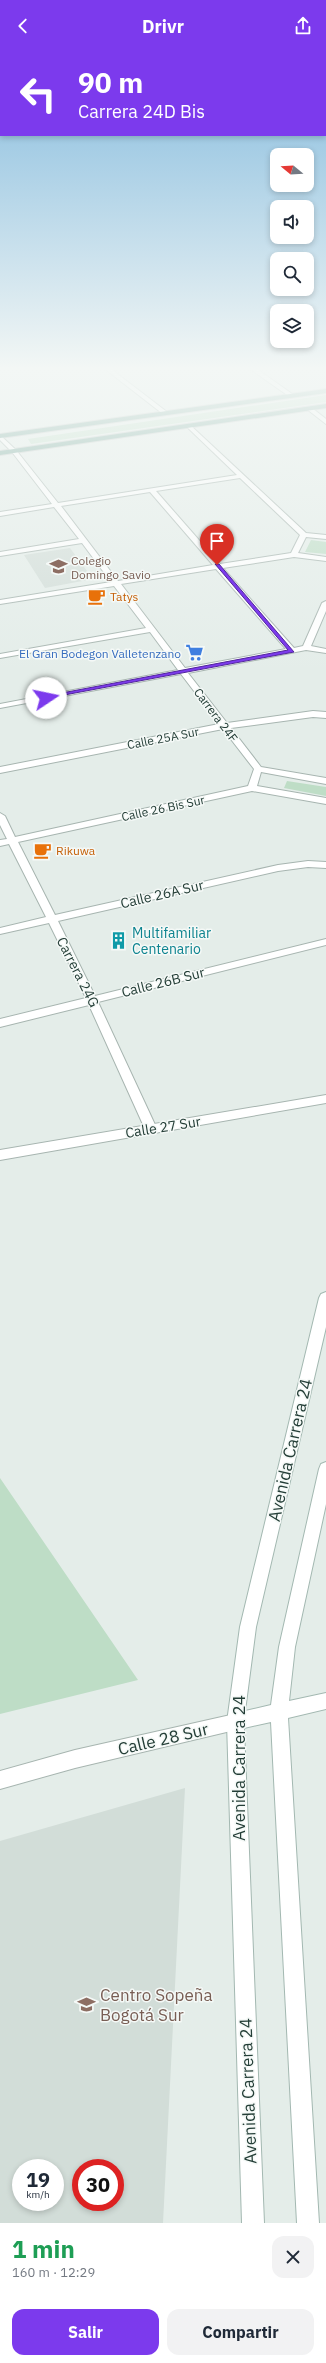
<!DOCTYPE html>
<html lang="es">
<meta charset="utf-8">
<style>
:root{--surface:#fff;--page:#f2f2f3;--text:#1f2937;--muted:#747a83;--accent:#7c3aed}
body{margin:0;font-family:"IBM Plex Sans",sans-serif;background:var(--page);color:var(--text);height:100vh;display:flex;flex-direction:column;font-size:15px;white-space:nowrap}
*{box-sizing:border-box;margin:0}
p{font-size:13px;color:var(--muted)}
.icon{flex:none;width:22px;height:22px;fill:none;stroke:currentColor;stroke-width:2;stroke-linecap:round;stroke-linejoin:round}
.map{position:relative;height:2171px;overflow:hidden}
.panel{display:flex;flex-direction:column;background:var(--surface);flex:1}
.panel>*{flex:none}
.top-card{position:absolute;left:0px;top:0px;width:326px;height:84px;box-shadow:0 2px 6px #0003;background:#7c3aed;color:#fff;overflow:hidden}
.needle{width:26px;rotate:288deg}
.tools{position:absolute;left:270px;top:96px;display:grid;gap:8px}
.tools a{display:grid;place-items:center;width:44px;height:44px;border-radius:8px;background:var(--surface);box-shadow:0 2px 6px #0003;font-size:20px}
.speed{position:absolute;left:12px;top:2107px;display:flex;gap:8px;font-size:20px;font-weight:700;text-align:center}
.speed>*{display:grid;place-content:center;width:52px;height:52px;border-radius:50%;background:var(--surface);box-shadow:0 2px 6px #0003;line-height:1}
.speed small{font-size:10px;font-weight:400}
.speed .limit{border:6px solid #d22;background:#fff;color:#111}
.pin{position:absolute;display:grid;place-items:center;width:34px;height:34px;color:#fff;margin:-41px -17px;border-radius:50% 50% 50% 0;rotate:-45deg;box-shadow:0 0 4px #0007}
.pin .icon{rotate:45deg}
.me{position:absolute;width:44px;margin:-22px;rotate:79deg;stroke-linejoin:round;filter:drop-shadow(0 0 3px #0008)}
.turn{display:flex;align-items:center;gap:14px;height:84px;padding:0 12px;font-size:18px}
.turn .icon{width:52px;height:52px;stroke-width:2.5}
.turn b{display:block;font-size:28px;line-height:34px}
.round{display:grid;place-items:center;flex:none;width:42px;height:42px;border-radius:12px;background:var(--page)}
.overview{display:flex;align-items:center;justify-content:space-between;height:68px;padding:0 12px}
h1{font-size:24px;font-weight:700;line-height:30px;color:#1e9e55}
.action{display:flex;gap:8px;margin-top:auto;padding:8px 12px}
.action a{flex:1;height:46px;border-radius:12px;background:var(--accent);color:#fff;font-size:16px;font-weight:700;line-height:46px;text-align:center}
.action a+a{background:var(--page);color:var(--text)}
header{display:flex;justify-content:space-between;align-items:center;height:52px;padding:0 12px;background:var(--accent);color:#fff;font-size:18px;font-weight:700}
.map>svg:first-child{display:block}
.built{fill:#d2ddd8;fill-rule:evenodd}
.green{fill:#beddc6}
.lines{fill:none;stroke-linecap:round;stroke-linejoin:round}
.minor-casing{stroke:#a7b5b0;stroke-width:2}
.tertiary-casing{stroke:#a7b5b0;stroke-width:2}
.secondary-casing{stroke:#a3b8b1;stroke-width:2}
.primary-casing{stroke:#c2c9c7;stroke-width:2}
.minor{fill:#fff;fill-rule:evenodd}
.tertiary{fill:#fff;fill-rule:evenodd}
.secondary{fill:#fff;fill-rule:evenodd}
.primary{fill:#6ba092;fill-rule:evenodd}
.route{fill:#7c3aed;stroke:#51269a}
.labels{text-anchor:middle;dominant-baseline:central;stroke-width:3;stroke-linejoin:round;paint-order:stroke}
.far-education-label{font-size:12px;fill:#785e54;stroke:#f5f9f7;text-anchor:start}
.far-food-label{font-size:12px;fill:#c56008;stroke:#f5f9f7;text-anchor:start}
.far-shop-label{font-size:12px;fill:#366cbe;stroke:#f5f9f7;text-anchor:end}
.far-street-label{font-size:12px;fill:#243e37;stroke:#f5f9f7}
.street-label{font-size:14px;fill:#243e37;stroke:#f5f9f7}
.culture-label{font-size:14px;fill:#0d838f;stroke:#f5f9f7;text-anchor:start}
.near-street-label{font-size:17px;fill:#243e37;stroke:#f5f9f7}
.near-education-label{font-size:17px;fill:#785e54;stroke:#f5f9f7;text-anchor:start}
</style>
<header><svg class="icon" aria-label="back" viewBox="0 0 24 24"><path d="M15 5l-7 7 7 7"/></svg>Drivr<svg class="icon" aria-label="share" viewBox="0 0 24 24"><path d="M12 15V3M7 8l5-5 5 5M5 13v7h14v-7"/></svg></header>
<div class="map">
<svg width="326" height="2171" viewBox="0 0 326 2171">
<rect width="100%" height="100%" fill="#e4ede9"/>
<path class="built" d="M 70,496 L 93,527 L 45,536 L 24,503 Z
M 185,1736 L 163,2171 L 0,2171 L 0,1789 ZM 21,2116 L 55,2116 L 55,2150 L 21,2150 ZM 81,2116 L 115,2116 L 115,2150 L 81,2150 Z"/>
<path class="green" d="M 326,343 L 326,350 L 31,392 L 28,387 Z
M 311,488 L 326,490 L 326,502 L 305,500 Z
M 287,729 L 326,735 L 326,744 L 284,736 Z
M 0,1426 L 138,1628 L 0,1662 Z"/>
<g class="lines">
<defs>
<path id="minor" d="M 105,317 L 111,317 L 167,360 L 167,362 L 163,362 Z
M 250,317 L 257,317 L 295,344 L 290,345 Z
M 308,356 L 312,356 L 326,367 L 326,372 L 308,358 Z
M 189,372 L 306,481 L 326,483 L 326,487 L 306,485 L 298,501 L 326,505 L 326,509 L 294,505 L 223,516 L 294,596 L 303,594 L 322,551 L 326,549 L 326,559 L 311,594 L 326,597 L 326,601 L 306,598 L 188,621 L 227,671 L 313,659 L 326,660 L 326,666 L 313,665 L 231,676 L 261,715 L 326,726 L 326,732 L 261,720 L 257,734 L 326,746 L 326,752 L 252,739 L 18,790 L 55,863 L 278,813 L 308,809 L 326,810 L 326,816 L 308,815 L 278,819 L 58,869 L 95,944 L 326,887 L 326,893 L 98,950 L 157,1077 L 151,1081 L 145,1077 L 89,953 L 0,975 L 0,967 L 86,946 L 49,871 L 0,882 L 0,876 L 46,865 L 9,792 L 0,794 L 0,788 L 7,787 L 0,773 L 0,761 L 5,764 L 15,785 L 248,734 L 254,717 L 223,677 L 0,721 L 0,715 L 219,672 L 181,622 L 0,656 L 0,652 L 178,618 L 150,580 L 0,606 L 0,602 L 146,576 L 114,534 L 0,552 L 0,548 L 111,530 L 82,491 L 0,504 L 0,500 L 79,487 L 54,455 L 0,464 L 0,460 L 52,452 L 12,400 L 0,388 L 0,383 L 16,398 L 58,451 L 237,423 L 187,375 ZM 240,426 L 300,483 L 291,501 L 220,512 L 156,439 ZM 150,440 L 213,513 L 118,529 L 61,454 ZM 216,517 L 286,597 L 185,616 L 121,532 Z"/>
<path id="tertiary" d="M 326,1043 L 326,1051 L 0,1108 L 0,1098 Z
M 235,1662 L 241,1664 L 243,1670 L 241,1676 L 235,1678 L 75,1716 L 0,1737 L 0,1719 L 75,1698 Z"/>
<path id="secondary" d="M 326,1240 L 326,1275 L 256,1575 L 245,1659 L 271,1653 L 279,1595 L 319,1417 L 321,1412 L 326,1410 L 326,1452 L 295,1595 L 289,1649 L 326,1641 L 326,1657 L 288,1666 L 319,2171 L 297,2171 L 271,1670 L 244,1676 L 264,2171 L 242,2171 L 227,1670 L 240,1575 L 319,1246 L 321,1242 Z"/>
<path id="primary" d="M 326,337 L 326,341 L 0,386 L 0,382 Z
M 326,352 L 326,356 L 0,403 L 0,399 Z"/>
</defs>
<use href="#minor" class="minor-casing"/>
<use href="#tertiary" class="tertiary-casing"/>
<use href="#secondary" class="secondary-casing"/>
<use href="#primary" class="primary-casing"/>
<use href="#minor" class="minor"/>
<use href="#tertiary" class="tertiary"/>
<use href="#secondary" class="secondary"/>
<use href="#primary" class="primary"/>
</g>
<linearGradient id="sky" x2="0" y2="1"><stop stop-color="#84bbde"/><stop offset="0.51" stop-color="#f3f7f5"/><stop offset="1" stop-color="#f3f7f5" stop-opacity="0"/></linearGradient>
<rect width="326" height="621" fill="url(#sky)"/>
<path class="route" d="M 215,512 L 219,512 L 294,600 L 43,647 L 46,644 L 288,598 Z"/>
<defs>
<symbol id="school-bare" viewBox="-9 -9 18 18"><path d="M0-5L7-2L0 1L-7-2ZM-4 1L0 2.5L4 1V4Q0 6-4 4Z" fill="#8d6e63" stroke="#f5f9f7" stroke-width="2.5" paint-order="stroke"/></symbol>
<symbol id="cafe-bare" viewBox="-9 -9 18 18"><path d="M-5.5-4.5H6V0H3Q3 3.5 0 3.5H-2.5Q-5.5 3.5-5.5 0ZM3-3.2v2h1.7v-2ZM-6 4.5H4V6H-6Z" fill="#e8710a" stroke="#f5f9f7" stroke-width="2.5" paint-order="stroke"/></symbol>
<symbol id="supermarket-bare" viewBox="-9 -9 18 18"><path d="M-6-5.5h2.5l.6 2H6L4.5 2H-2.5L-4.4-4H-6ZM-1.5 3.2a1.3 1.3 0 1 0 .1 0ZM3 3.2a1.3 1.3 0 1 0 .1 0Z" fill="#3f7fe0" stroke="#f5f9f7" stroke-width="2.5" paint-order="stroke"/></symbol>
<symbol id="building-bare" viewBox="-9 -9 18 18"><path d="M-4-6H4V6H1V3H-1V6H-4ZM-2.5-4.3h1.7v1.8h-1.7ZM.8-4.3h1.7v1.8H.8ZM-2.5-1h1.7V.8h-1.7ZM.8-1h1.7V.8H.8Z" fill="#0f9aa8" stroke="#f5f9f7" stroke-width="2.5" paint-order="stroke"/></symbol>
</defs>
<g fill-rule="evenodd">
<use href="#school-bare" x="46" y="502" width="25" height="25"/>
<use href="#cafe-bare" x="84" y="532" width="25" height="25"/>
<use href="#supermarket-bare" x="182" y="588" width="25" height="25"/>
<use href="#cafe-bare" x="30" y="786" width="25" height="25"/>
<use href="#building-bare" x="106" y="876" width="25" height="25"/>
<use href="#school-bare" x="74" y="1940" width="25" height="25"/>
</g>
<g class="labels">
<g class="far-education-label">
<text x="71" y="508">Colegio<tspan x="71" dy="14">Domingo Savio</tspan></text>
</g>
<g class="far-food-label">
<text x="110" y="544">Tatys</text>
<text x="56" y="798">Rikuwa</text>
</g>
<g class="far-shop-label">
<text x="181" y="601">El Gran Bodegon Valletenzano</text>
</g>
<g class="far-street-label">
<text transform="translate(216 663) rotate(53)">Carrera 24F</text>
<text transform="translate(163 686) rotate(-11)">Calle 25A Sur</text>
<text transform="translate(163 756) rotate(-12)">Calle 26 Bis Sur</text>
</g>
<g class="street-label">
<text transform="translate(162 842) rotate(-13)">Calle 26A Sur</text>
<text transform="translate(78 920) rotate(63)">Carrera 24G</text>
<text transform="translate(163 930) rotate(-14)">Calle 26B Sur</text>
<text transform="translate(163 1075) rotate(-9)">Calle 27 Sur</text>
</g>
<g class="culture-label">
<text x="132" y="881">Multifamiliar<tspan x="132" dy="16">Centenario</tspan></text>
</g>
<g class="near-street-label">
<text transform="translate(290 1398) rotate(-77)">Avenida Carrera 24</text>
<text transform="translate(163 1687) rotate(-13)">Calle 28 Sur</text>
<text transform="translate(239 1716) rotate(-90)">Avenida Carrera 24</text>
<text transform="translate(248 2039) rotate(-92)">Avenida Carrera 24</text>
</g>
<g class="near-education-label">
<text x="100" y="1943">Centro Sopeña<tspan x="100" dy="20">Bogotá Sur</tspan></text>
</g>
</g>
</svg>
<div class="tools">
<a><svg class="needle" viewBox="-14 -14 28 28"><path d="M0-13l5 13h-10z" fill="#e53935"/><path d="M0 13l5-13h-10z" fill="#747a83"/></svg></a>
<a><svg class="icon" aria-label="sound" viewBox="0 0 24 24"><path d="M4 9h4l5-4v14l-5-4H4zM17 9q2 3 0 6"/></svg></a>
<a><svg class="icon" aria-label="search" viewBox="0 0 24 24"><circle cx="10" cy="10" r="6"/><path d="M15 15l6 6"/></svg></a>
<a><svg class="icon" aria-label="layers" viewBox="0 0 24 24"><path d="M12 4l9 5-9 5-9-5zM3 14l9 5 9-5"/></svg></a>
</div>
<div class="speed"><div>19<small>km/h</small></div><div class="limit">30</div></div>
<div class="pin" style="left:217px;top:513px;background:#d93025"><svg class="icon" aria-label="arrive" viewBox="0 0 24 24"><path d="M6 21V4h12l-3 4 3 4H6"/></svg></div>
<svg class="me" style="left:46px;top:646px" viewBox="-20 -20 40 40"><circle r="19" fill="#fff"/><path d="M0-13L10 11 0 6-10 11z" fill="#7c3aed"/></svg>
<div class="top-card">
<div class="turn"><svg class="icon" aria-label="left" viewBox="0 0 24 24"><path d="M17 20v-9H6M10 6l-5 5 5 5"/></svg><div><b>90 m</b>Carrera 24D Bis</div></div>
</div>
</div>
<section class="panel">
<div class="overview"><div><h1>1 min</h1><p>160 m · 12:29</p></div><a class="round"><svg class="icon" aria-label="close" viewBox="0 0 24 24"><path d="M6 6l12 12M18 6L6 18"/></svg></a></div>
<div class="action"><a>Salir</a><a>Compartir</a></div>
</section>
